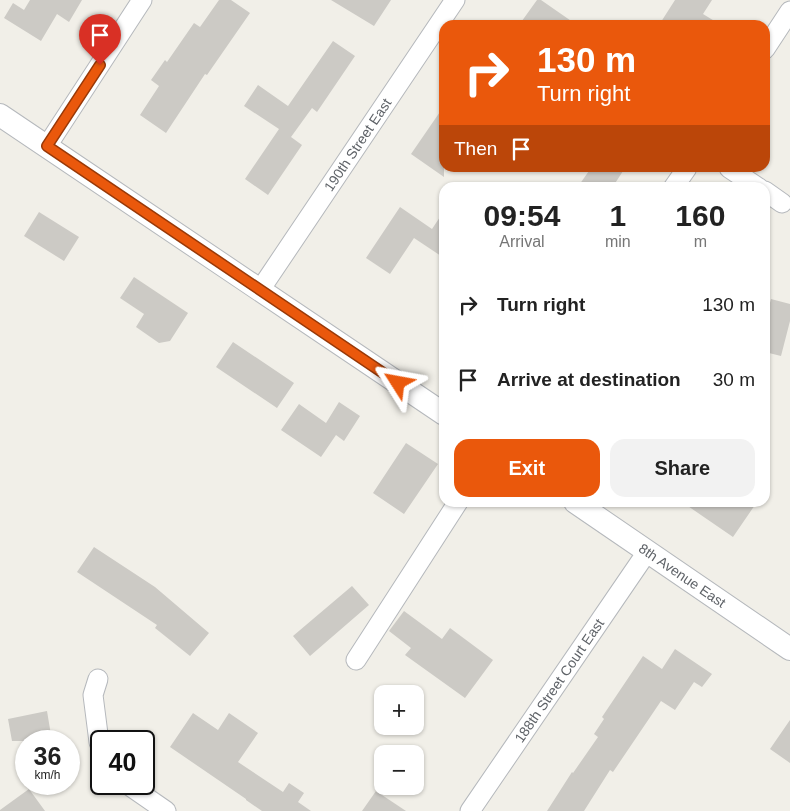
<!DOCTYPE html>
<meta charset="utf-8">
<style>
:root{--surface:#fff;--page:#f2f2f2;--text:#222;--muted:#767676;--accent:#ea580c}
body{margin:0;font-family:Helvetica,sans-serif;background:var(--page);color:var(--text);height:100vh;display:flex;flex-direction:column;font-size:19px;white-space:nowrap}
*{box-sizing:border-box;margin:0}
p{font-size:16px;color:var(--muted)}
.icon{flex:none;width:28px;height:28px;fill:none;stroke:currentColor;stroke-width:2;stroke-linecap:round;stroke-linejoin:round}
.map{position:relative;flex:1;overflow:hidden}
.panel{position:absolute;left:439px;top:182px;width:331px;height:325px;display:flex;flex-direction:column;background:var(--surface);border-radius:15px;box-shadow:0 1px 4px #0004}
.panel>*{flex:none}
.hud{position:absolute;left:439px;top:20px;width:331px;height:152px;border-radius:15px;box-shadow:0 1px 4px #0004;background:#ea580c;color:#fff;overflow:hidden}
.tools{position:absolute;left:374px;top:685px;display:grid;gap:10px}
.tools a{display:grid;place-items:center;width:50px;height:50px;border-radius:10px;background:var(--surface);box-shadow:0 1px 4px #0004;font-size:25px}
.speed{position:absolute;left:15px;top:730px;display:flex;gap:10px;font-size:25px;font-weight:700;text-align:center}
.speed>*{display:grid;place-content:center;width:65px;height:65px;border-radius:50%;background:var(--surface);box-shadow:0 1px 4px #0004;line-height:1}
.speed small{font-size:12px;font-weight:400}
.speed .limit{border:2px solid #111;border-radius:8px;background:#fff;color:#111}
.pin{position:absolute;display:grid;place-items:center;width:42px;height:42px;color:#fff;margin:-51px -21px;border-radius:50% 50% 50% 0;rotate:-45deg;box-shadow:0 0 5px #0007}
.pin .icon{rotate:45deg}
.me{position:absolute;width:55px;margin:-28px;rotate:304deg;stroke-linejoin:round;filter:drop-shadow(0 0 4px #0008)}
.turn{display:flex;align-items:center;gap:18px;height:105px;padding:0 15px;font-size:22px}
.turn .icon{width:65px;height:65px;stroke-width:2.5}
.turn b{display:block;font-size:35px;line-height:42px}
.then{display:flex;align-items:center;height:48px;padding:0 15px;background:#0003;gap:10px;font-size:19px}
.eta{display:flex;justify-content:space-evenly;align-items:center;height:85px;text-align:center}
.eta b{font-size:30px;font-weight:700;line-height:35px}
.action{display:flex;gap:10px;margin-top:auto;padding:10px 15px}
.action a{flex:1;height:58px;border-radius:15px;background:var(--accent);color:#fff;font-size:20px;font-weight:700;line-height:58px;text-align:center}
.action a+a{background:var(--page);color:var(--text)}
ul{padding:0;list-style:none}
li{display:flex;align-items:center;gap:15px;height:75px;padding:0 15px}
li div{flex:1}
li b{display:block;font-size:19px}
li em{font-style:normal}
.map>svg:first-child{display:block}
.building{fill:#cccac5}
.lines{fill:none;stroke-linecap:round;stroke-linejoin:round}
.minor-casing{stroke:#b5b8bc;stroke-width:21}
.tertiary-casing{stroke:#b5b8bc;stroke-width:24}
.minor{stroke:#fff;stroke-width:19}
.tertiary{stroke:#fff;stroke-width:22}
.route-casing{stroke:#983908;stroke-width:12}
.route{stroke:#ea580c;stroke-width:9}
.labels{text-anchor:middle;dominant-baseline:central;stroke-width:4;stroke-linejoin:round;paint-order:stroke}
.street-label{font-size:14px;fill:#5f6368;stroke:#fff}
</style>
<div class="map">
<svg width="790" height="811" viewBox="0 0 790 811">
<rect width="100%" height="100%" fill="#f1efe8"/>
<path class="building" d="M 30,0 L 82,0 L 69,22 L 57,14 L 41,41 L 4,18 L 13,3 L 24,10 Z
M 219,0 L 231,0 L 250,13 L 207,75 L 205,74 L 166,133 L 140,115 L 159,86 L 151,80 L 165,60 L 167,62 L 194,23 L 200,27 Z
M 331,0 L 391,0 L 374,26 Z
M 537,0 L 541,0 L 577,25 L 519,25 Z
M 675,0 L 712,0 L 703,14 L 721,25 L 659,25 Z
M 333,41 L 355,56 L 317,112 L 312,108 L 291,137 L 302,145 L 268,195 L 245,179 L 279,129 L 244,106 L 258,85 L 288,106 Z
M 444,106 L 444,177 L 411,154 Z
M 591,168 L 625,168 L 612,188 L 577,188 Z
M 400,207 L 432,229 L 444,211 L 444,258 L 414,238 L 390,274 L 366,258 Z
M 39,212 L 79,237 L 64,261 L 24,236 Z
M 134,277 L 188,313 L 170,341 L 159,343 L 136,327 L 144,314 L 120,298 Z
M 771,299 L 790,304 L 790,321 L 781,356 L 765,352 L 765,321 Z
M 233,342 L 294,383 L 277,408 L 216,367 Z
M 339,402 L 360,416 L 344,441 L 336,435 L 321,457 L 281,430 L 299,404 L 326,423 Z
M 406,443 L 438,464 L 404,514 L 373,493 Z
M 682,502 L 757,502 L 733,537 Z
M 94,547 L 155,587 L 209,633 L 190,656 L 155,628 L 157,625 L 77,572 Z
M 352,586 L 369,605 L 310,656 L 293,636 Z
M 404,611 L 442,639 L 450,628 L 493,660 L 465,698 L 405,655 L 411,648 L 389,631 Z
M 675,649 L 712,674 L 702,687 L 694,682 L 675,710 L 661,701 L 613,772 L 610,770 L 584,811 L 547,811 L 572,772 L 573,773 L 598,737 L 594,734 L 604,719 L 602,717 L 643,656 L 662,669 Z
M 47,711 L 52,741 L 12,741 L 8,719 Z
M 193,713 L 218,730 L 229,713 L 258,733 L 238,762 L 283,792 L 289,783 L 304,793 L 298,802 L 311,811 L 262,811 L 246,800 L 246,799 L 170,747 Z
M 790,720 L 790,763 L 770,749 Z
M 29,789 L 45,811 L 0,811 L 0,810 Z
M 376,791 L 406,811 L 362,811 Z"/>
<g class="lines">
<defs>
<g id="minor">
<path d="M 765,49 L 790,11"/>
<path d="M 47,146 L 142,0"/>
<path d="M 729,168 L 759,188"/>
<path d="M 673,188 L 687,168"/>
<path d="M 765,191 L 782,203"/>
<path id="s1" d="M 260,290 L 455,0"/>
<path d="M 356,660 L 458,502"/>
<path d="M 98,679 L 93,695 L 99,742 L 101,747"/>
<path d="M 127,784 L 166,811"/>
<path id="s2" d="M 470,811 L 647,552"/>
</g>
<g id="tertiary">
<path d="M 0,115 L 444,414"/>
<path id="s3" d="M 575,502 L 790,649"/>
</g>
</defs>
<use href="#minor" class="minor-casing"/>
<use href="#tertiary" class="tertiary-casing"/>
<use href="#minor" class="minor"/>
<use href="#tertiary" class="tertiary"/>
</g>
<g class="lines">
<defs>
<path id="route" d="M 100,65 L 47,146 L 398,383"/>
</defs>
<use href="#route" class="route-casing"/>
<use href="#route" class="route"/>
</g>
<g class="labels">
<g class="street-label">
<text stroke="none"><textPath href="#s1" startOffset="175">190th Street East</textPath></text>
<text stroke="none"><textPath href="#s3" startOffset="130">8th Avenue East</textPath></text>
<text stroke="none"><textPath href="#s2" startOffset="158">188th Street Court East</textPath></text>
</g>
</g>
</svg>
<div class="tools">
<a>+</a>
<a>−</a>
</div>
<div class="speed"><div>36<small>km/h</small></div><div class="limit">40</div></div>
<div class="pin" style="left:100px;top:65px;background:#d93025"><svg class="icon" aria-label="arrive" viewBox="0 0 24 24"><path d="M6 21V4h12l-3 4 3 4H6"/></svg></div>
<svg class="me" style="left:398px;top:383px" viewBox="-20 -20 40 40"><path d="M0-17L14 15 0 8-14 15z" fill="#ea580c" stroke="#fff" stroke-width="4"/></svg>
<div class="hud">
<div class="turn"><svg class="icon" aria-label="right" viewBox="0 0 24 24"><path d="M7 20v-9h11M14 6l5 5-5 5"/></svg><div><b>130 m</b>Turn right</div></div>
<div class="then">Then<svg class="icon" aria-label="arrive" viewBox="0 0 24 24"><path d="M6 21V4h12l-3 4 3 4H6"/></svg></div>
</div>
<section class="panel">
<div class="eta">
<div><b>09:54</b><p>Arrival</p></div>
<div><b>1</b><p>min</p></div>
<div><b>160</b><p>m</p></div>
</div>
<ul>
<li><svg class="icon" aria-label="right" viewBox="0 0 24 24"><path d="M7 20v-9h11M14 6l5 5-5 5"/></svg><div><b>Turn right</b></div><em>130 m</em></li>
<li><svg class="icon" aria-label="arrive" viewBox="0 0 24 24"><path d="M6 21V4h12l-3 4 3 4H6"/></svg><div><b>Arrive at destination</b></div><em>30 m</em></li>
</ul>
<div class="action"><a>Exit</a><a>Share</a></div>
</section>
</div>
